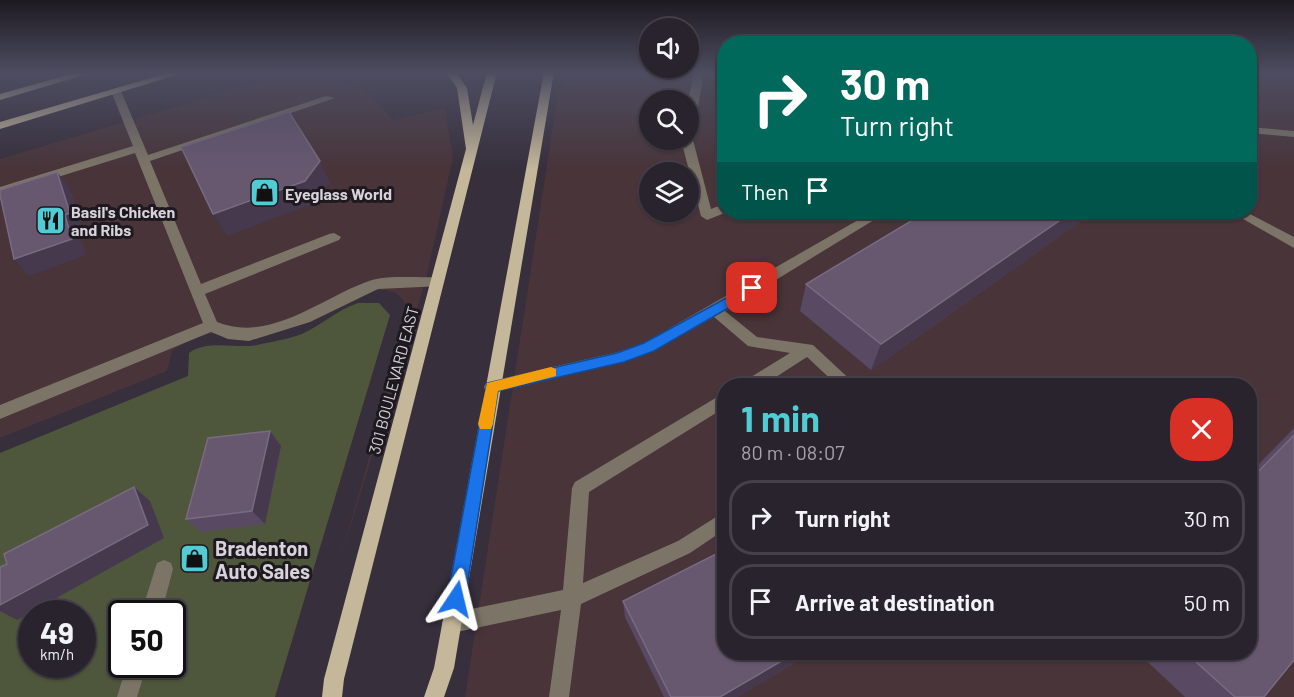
<!DOCTYPE html>
<meta charset="utf-8">
<style>
:root{--surface:#29232d;--page:#312b35;--text:#f1f3f6;--muted:#a5a4aa;--line:#454049;--accent:#51ccd4}
body{margin:0;font-family:Barlow,sans-serif;background:var(--page);color:var(--text);height:100vh;display:flex;flex-direction:column;font-size:22px;white-space:nowrap}
*{box-sizing:border-box;margin:0}
p{font-size:20px;color:var(--muted)}
.icon{flex:none;width:33px;height:33px;fill:none;stroke:currentColor;stroke-width:2;stroke-linecap:round;stroke-linejoin:round}
.map{position:relative;flex:1;overflow:hidden}
.panel{position:absolute;left:717px;top:378px;width:540px;height:282px;display:flex;flex-direction:column;background:var(--surface);border-radius:24px;box-shadow:0 2px 4px #0004,0 0 0 2px var(--line)}
.panel>*{flex:none}
.guide{position:absolute;left:717px;top:36px;width:540px;height:183px;border-radius:24px;box-shadow:0 2px 4px #0004,0 0 0 2px var(--line);background:#00695c;color:#fff;overflow:hidden}
.buttons{position:absolute;left:639px;top:18px;display:grid;gap:12px}
.buttons a{display:grid;place-items:center;width:60px;height:60px;border-radius:50%;background:var(--surface);box-shadow:0 2px 4px #0004,0 0 0 2px var(--line);font-size:30px}
.speed{position:absolute;left:18px;top:600px;display:flex;gap:12px;font-size:30px;font-weight:700;text-align:center}
.speed>*{display:grid;place-content:center;width:78px;height:78px;border-radius:50%;background:var(--surface);box-shadow:0 2px 4px #0004,0 0 0 2px var(--line);line-height:1}
.speed small{font-size:15px;font-weight:400}
.speed .limit{border:3px solid #111;border-radius:9px;background:#fff;color:#111}
.pin{position:absolute;display:grid;place-items:center;width:51px;height:51px;color:#fff;margin:-26px;border-radius:12px;box-shadow:0 3px 9px #0006}
.me{position:absolute;width:66px;margin:-33px;rotate:10deg;stroke-linejoin:round;filter:drop-shadow(0 0 4px #0008)}
.turn{display:flex;align-items:center;gap:21px;height:126px;padding:0 24px;font-size:27px}
.turn .icon{width:78px;height:78px;stroke-width:2.5}
.turn b{display:block;font-size:42px;line-height:51px}
.then{display:flex;align-items:center;height:57px;padding:0 24px;background:#0003;gap:12px;font-size:22px}
.round{display:grid;place-items:center;flex:none;width:63px;height:63px;border-radius:24px;background:var(--page)}
.summary{display:flex;align-items:center;justify-content:space-between;height:102px;padding:0 24px}
h1{font-size:36px;font-weight:700;line-height:45px;color:var(--accent)}
ul{padding:0;list-style:none}
li{display:flex;align-items:center;gap:18px;height:75px;margin:0 12px 9px;padding:0 12px;border:3px solid var(--line);border-radius:24px}
li div{flex:1}
li b{display:block;font-size:22px}
li em{font-style:normal}
.map>svg:first-child{display:block}
.commercial{fill:#483439;fill-rule:evenodd}
.green{fill:#4e573c;fill-rule:evenodd}
.lines{fill:none;stroke-linecap:round;stroke-linejoin:round}
.minor{fill:#7c7567;fill-rule:evenodd}
.major{fill:#c4b79a;fill-rule:evenodd}
.wall{fill:#594963}
.shaded-wall{fill:#46394e}
.building{fill:#675870;stroke:#786b81;stroke-width:1.5}
.route{fill:#1a73e8;stroke:#114b97;stroke-width:1.5}
.slow{fill:#f59e0b}
.labels{text-anchor:middle;dominant-baseline:central;stroke-width:6;stroke-linejoin:round;paint-order:stroke}
.poi-label{font-size:16px;font-weight:bold;fill:#d7d2db;stroke:#1d191f;text-anchor:start}
.street-label{font-size:16px;fill:#d7d2db;stroke:#1d191f}
.near-poi-label{font-size:20px;font-weight:bold;fill:#d7d2db;stroke:#1d191f;text-anchor:start}
</style>
<div class="map">
<svg width="1294" height="697" viewBox="0 0 1294 697">
<rect width="100%" height="100%" fill="#372f3c"/>
<path class="commercial" d="M 292,72 L 318,72 L 365,90 L 393,120 L 445,108 L 453,158 L 425,283 L 338,567 L 410,313 L 408,306 L 396,293 L 386,290 L 360,290 L 296,323 L 196,336 L 172,351 L 167,371 L 0,438 L 0,159 Z
M 601,72 L 724,72 L 724,212 L 1250,212 L 1250,72 L 1294,72 L 1294,697 L 465,697 L 558,93 L 566,80 ZM 650,100 L 688,100 L 688,140 L 650,140 ZM 650,172 L 688,172 L 688,212 L 650,212 ZM 724,386 L 1250,386 L 1250,652 L 724,652 Z"/>
<path class="green" d="M 358,303 L 379,303 L 390,315 L 275,697 L 0,697 L 0,453 L 188,376 L 189,353 C 208,339 236,349 257,345 C 271,342 288,339 302,334 C 322,325 337,310 358,303 ZM 32,614 L 82,614 L 82,664 L 32,664 ZM 122,614 L 172,614 L 172,664 L 122,664 Z"/>
<g class="lines">
<path class="minor" d="M 694,72 L 704,72 L 694,130 L 688,133 L 688,100 Z
M 116,88 L 121,91 L 148,155 L 326,96 L 335,98 L 150,161 L 201,284 L 329,234 L 334,233 L 341,237 L 339,240 L 205,294 L 217,322 C 271,344 323,296 372,280 C 389,275 419,278 437,277 L 444,282 L 442,286 L 378,289 L 310,322 L 249,341 L 228,339 L 211,332 L 0,419 L 0,405 L 203,323 L 135,153 L 0,195 L 0,187 L 133,146 L 111,91 Z
M 1250,127 L 1294,131 L 1294,137 L 1250,133 Z
M 688,137 L 693,140 L 711,209 L 724,204 L 724,212 L 727,212 L 707,220 L 701,216 L 681,140 L 688,140 Z
M 872,212 L 887,212 L 725,311 L 757,337 L 813,345 L 857,386 L 838,386 L 807,357 L 762,386 L 741,386 L 743,382 L 790,353 L 748,346 L 714,317 L 654,351 L 624,362 L 492,393 L 486,391 L 484,387 L 486,383 L 492,381 L 618,352 L 644,343 Z
M 1231,212 L 1246,212 L 1294,237 L 1294,248 Z
M 724,393 L 724,408 L 589,492 L 583,583 L 678,541 L 724,512 L 724,530 L 690,553 L 581,604 L 569,697 L 549,697 L 561,610 L 452,633 L 445,630 L 442,623 L 445,616 L 452,613 L 563,590 L 572,488 L 575,482 Z
M 164,560 L 171,563 L 173,569 L 161,614 L 141,614 L 155,569 L 157,563 Z
M 127,664 L 147,664 L 137,697 L 117,697 Z"/>
<path class="major" d="M 78,72 L 94,72 L 0,100 L 0,94 Z
M 171,72 L 186,72 L 0,129 L 0,122 Z
M 446,72 L 456,72 L 467,88 L 473,125 L 487,72 L 497,72 L 344,679 L 342,697 L 322,697 L 324,679 L 466,149 L 457,88 Z
M 544,72 L 554,72 L 454,668 L 444,697 L 424,697 L 434,668 Z"/>
</g>
<path class="wall" d="M 1081,221 L 871,370 L 800,311 L 806,284 Z
M 1294,428 L 1294,660 L 1264,697 L 1185,697 L 1137,652 L 1250,652 L 1250,473 Z
M 270,431 L 281,446 L 265,524 L 201,532 L 186,519 Z
M 623,601 L 724,652 L 813,652 L 737,697 L 664,697 L 625,617 Z"/>
<path class="shaded-wall" d="M 320,161 L 330,183 L 315,203 L 227,236 L 213,214 Z
M 57,172 L 70,188 L 83,230 L 78,231 L 86,255 L 29,276 L 14,259 L 65,215 Z
M 1072,212 L 1087,212 L 1081,221 L 871,370 L 881,344 Z
M 270,431 L 281,446 L 265,524 L 252,511 Z
M 134,487 L 150,501 L 164,538 L 17,620 L 0,611 L 0,605 Z
M 797,652 L 813,652 L 737,697 L 720,697 Z"/>
<path class="building" d="M 289,112 L 320,161 L 305,181 L 213,214 L 181,147 Z
M 57,172 L 70,213 L 65,215 L 72,239 L 14,259 L 0,195 L 0,190 Z
M 926,212 L 1072,212 L 881,344 L 806,284 Z
M 270,431 L 252,511 L 186,519 L 208,438 Z
M 1294,435 L 1294,660 L 1264,697 L 1235,697 L 1185,652 L 1250,652 L 1250,480 Z
M 134,487 L 148,525 L 0,605 L 0,567 L 7,564 L 4,554 Z
M 724,550 L 724,652 L 797,652 L 720,697 L 671,697 L 623,601 Z"/>
<linearGradient id="sky" x2="0" y2="1"><stop stop-color="#1e1a21"/><stop offset="0.43" stop-color="#4d4d61"/><stop offset="1" stop-color="#4d4d61" stop-opacity="0"/></linearGradient>
<rect width="1294" height="169" fill="url(#sky)"/>
<path class="route" d="M 752,284 L 758,288 L 756,292 L 654,351 L 624,362 L 498,391 L 465,599 L 462,605 L 456,608 L 450,605 L 447,599 L 487,383 L 617,353 L 644,343 Z"/>
<path class="slow" d="M 551,367 L 556,369 L 556,376 L 498,391 L 493,424 L 491,429 L 480,429 L 478,424 L 487,383 Z"/>
<defs>
<symbol id="shop-square" viewBox="-11 -11 22 22"><rect x="-9" y="-9" width="18" height="18" rx="4" fill="#51ccd4" stroke="#1d191f"/><path d="M-5-2.5h2.3a2.7 3.5 0 0 1 5.4 0H5L5.5 6h-11ZM-1.5-2.5h3a1.5 2.3 0 0 0-3 0Z" fill="#111"/></symbol>
<symbol id="restaurant-square" viewBox="-11 -11 22 22"><rect x="-9" y="-9" width="18" height="18" rx="4" fill="#51ccd4" stroke="#1d191f"/><path d="M-5-6h1v4h1v-4h1v4h1v-4h1v5L-1.5 .5V6h-2V.5L-5-1ZM5-6V6H3V1.5H1.5Q1.5-4 5-6Z" fill="#111"/></symbol>
</defs>
<g fill-rule="evenodd">
<use href="#shop-square" x="248" y="176" width="33" height="33"/>
<use href="#restaurant-square" x="34" y="204" width="33" height="33"/>
<use href="#shop-square" x="178" y="542" width="33" height="33"/>
</g>
<g class="labels">
<g class="poi-label">
<text x="285" y="193">Eyeglass World</text>
<text x="71" y="211">Basil's Chicken<tspan x="71" dy="18">and Ribs</tspan></text>
</g>
<g class="street-label">
<text transform="translate(393 380) rotate(-75)">301 BOULEVARD EAST</text>
</g>
<g class="near-poi-label">
<text x="215" y="548">Bradenton<tspan x="215" dy="23">Auto Sales</tspan></text>
</g>
</g>
</svg>
<div class="buttons">
<a><svg class="icon" aria-label="sound" viewBox="0 0 24 24"><path d="M4 9h4l5-4v14l-5-4H4zM17 9q2 3 0 6"/></svg></a>
<a><svg class="icon" aria-label="search" viewBox="0 0 24 24"><circle cx="10" cy="10" r="6"/><path d="M15 15l6 6"/></svg></a>
<a><svg class="icon" aria-label="layers" viewBox="0 0 24 24"><path d="M12 4l9 5-9 5-9-5zM3 14l9 5 9-5"/></svg></a>
</div>
<div class="speed"><div>49<small>km/h</small></div><div class="limit">50</div></div>
<div class="pin" style="left:752px;top:288px;background:#d93025"><svg class="icon" aria-label="arrive" viewBox="0 0 24 24"><path d="M6 21V4h12l-3 4 3 4H6"/></svg></div>
<svg class="me" style="left:456px;top:599px" viewBox="-20 -20 40 40"><path d="M0-17L14 15 0 8-14 15z" fill="#1a73e8" stroke="#fff" stroke-width="4"/></svg>
<div class="guide">
<div class="turn"><svg class="icon" aria-label="right" viewBox="0 0 24 24"><path d="M7 20v-9h11M14 6l5 5-5 5"/></svg><div><b>30 m</b>Turn right</div></div>
<div class="then">Then<svg class="icon" aria-label="arrive" viewBox="0 0 24 24"><path d="M6 21V4h12l-3 4 3 4H6"/></svg></div>
</div>
<section class="panel">
<div class="summary"><div><h1>1 min</h1><p>80 m · 08:07</p></div><a class="round" style="background:#d93025;color:#fff"><svg class="icon" aria-label="close" viewBox="0 0 24 24"><path d="M6 6l12 12M18 6L6 18"/></svg></a></div>
<ul>
<li><svg class="icon" aria-label="right" viewBox="0 0 24 24"><path d="M7 20v-9h11M14 6l5 5-5 5"/></svg><div><b>Turn right</b></div><em>30 m</em></li>
<li><svg class="icon" aria-label="arrive" viewBox="0 0 24 24"><path d="M6 21V4h12l-3 4 3 4H6"/></svg><div><b>Arrive at destination</b></div><em>50 m</em></li>
</ul>
</section>
</div>
